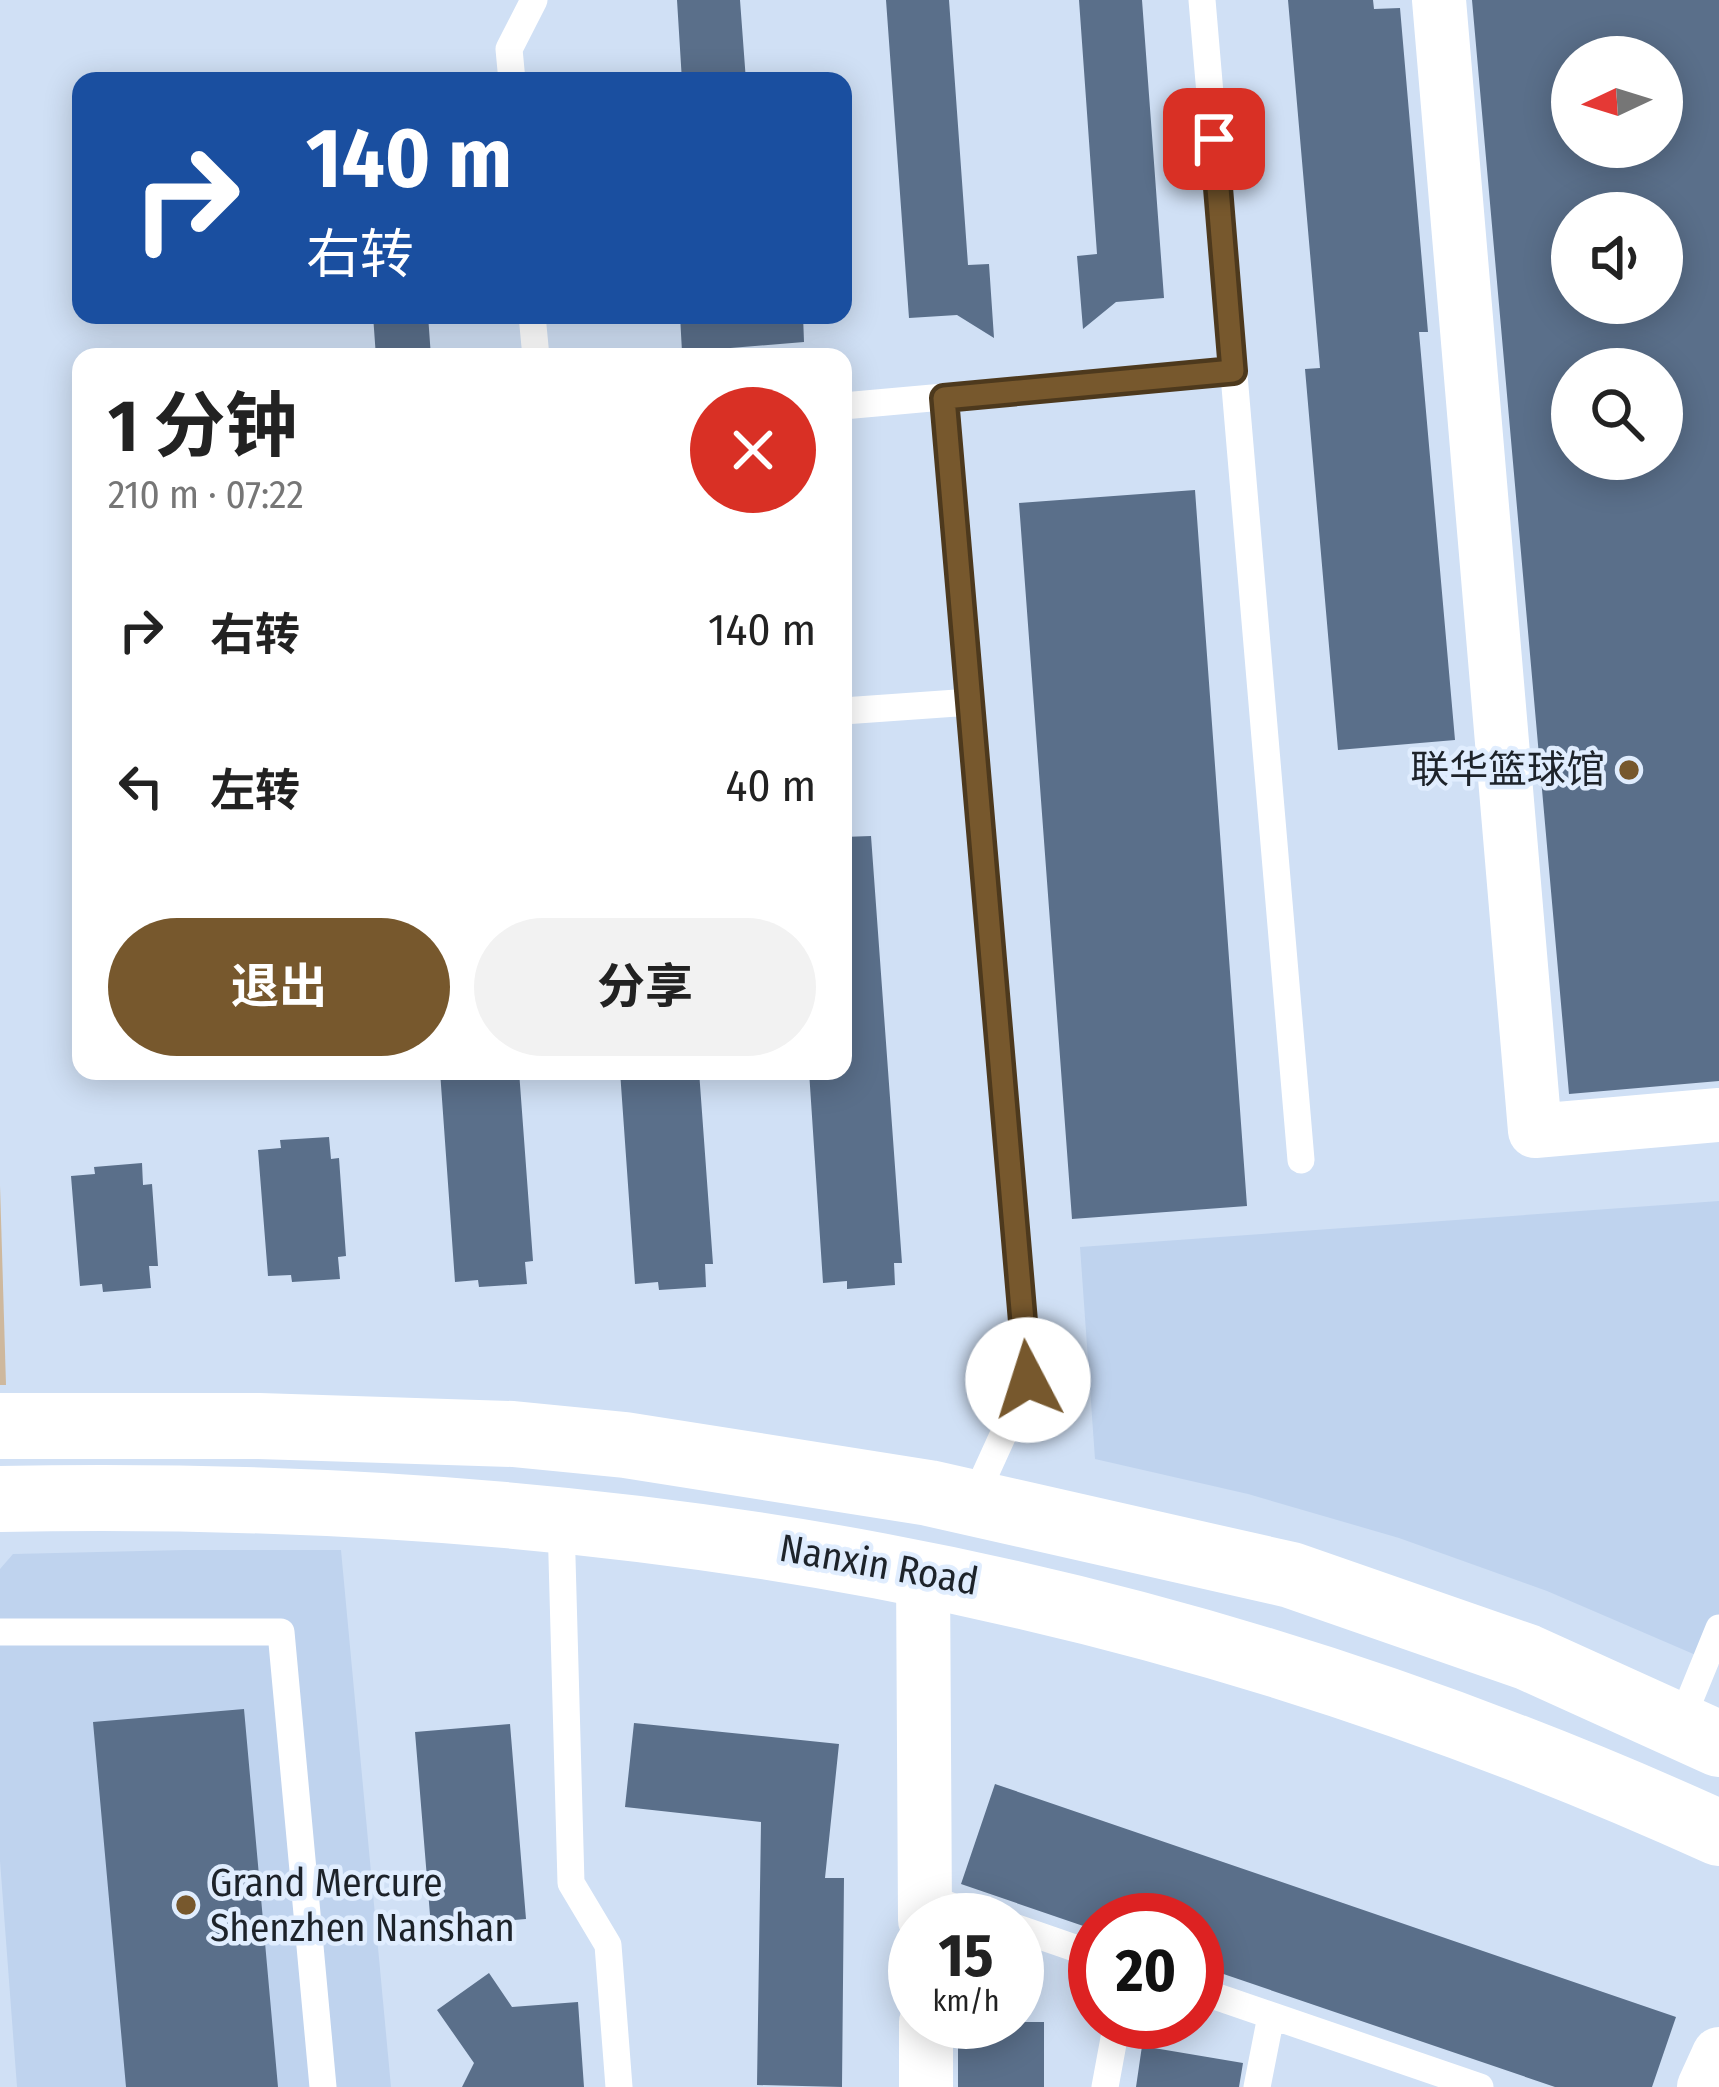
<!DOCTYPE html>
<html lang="zh">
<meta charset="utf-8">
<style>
:root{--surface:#fff;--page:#f2f2f2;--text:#222;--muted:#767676;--accent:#77582d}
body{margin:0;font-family:"Fira Sans Condensed","Noto Sans SC",sans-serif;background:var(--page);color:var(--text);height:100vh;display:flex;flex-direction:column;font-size:45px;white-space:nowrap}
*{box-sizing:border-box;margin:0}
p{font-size:39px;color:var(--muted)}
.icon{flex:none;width:66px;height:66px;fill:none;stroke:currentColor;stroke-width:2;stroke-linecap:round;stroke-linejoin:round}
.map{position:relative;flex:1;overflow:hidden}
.side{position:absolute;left:72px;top:348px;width:780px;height:732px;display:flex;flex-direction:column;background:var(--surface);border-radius:24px;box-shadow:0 6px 30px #0003}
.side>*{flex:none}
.banner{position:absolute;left:72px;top:72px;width:780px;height:252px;border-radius:24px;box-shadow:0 6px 30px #0003;background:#1a4fa0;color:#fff;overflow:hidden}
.needle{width:78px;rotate:266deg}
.controls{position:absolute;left:1551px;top:36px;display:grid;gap:24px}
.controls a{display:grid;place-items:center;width:132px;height:132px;border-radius:50%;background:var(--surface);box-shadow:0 6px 30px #0003;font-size:60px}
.speed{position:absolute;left:888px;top:1893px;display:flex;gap:24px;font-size:60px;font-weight:700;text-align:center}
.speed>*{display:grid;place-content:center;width:156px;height:156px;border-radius:50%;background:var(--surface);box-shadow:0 6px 30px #0003;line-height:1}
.speed small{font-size:30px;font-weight:400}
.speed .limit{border:18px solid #d22;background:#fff;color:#111}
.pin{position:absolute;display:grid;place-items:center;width:102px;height:102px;color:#fff;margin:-51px;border-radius:24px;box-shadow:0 6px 18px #0006}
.me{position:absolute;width:132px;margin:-66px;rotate:355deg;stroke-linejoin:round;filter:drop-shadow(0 0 9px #0008)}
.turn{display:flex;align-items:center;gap:42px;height:252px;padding:0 36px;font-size:54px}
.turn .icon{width:156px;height:156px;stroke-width:2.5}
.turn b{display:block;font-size:84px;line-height:102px}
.round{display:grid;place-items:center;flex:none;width:126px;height:126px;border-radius:63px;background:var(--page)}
.overview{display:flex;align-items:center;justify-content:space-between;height:204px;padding:0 36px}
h1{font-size:72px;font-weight:700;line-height:90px}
.action{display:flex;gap:24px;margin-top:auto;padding:24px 36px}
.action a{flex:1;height:138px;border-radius:72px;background:var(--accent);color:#fff;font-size:48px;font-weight:700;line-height:138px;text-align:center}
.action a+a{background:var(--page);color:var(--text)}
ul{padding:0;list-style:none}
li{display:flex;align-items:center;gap:36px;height:156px;padding:0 36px}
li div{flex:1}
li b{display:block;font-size:45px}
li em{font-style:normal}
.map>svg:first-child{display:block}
.built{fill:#bfd3ee}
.green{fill:#ceb89d}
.building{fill:#5a6f8a;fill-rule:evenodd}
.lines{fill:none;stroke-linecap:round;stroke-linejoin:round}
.service{stroke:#fff;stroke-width:27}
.minor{stroke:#fff;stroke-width:54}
.secondary{stroke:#fff;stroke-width:66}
.route-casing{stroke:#4d391d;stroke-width:30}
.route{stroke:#77582d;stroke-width:21}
.poi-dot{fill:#77582d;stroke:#e0edfe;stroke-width:4.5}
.labels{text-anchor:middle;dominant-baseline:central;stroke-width:9;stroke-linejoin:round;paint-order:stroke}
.poi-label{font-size:39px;fill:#1d232a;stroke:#e0edfe;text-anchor:end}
.street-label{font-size:39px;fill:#1d232a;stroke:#e0edfe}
</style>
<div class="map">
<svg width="1719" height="2087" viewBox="0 0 1719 2087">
<rect width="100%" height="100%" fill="#d0e0f5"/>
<path class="built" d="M 1719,1201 L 1719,1665 L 1547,1591 L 1399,1538 L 1248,1494 L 1095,1459 L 1080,1247 Z
M 184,1550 L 341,1550 L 391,2087 L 17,2087 L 0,1861 L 0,1569 L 13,1554 Z"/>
<path class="green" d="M 0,1185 L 6,1385 L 0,1385 Z"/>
<path class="building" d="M 677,0 L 740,0 L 746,81 L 682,81 Z
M 886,0 L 949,0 L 968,265 L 989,264 L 994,338 L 957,315 L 909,318 Z
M 1079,0 L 1142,0 L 1164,298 L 1116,302 L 1083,329 L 1077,256 L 1097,254 Z
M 1288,0 L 1373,0 L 1374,9 L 1400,8 L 1428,332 L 1419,332 L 1455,740 L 1338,750 L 1305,369 L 1320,368 Z
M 1472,0 L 1719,0 L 1719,1081 L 1569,1094 ZM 1572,57 L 1662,57 L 1662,147 L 1572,147 ZM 1572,213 L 1662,213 L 1662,303 L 1572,303 ZM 1572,369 L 1662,369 L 1662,459 L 1572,459 Z
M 373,315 L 428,315 L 431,357 L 376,357 Z
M 680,315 L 803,315 L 804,342 L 682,352 Z
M 1195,490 L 1247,1206 L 1072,1219 L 1019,503 Z
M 871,836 L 902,1263 L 894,1263 L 895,1285 L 847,1289 L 847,1281 L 823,1283 L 809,1071 L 843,1071 L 843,837 Z
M 440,1071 L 519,1071 L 533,1261 L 525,1262 L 527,1284 L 479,1287 L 478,1280 L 455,1282 Z
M 620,1071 L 699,1071 L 713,1264 L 705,1264 L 706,1287 L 659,1290 L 658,1282 L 635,1284 Z
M 329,1137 L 331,1159 L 339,1158 L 346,1256 L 338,1257 L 340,1279 L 292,1282 L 291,1275 L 268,1276 L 258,1150 L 281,1148 L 280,1140 Z
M 142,1163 L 143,1185 L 152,1184 L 158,1266 L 149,1266 L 151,1288 L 103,1292 L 102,1284 L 80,1286 L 71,1176 L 95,1174 L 94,1167 Z
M 244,1709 L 278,2087 L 126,2087 L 93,1722 Z
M 634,1723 L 839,1744 L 825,1878 L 844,1878 L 842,2087 L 757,2085 L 761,1822 L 625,1807 Z
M 510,1724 L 526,1919 L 431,1927 L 415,1732 Z
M 995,1784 L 1676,2017 L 1652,2087 L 1555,2087 L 1197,1965 L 1197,1920 L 1095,1920 L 1095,1930 L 961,1884 Z
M 489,1973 L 512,2007 L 578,2002 L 584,2087 L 462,2087 L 474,2063 L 437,2010 Z
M 958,2022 L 1044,2022 L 1044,2087 L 958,2087 Z
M 1142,2046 L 1243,2063 L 1239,2087 L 1136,2087 Z"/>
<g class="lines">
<path class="service" d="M 1202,0 L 1301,1160
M 512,81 L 509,49 L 534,0
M 532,315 L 536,357
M 944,398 L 1028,1380 L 973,1501
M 843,406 L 1233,371
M 843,711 L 971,702
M 561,1522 L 571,1883 L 608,1945 L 619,2087
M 0,1632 L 281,1632 L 323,2087
M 1679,1726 L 1719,1628
M 925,1897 L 992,1920
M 1017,1928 L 1095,1955
M 1197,1990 L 1480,2087
M 1105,2087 L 1117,2022
M 1257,2087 L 1271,2016"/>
<path class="minor" d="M 1439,0 L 1535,1131 L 1719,1115
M 923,1571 L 925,1920
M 926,2022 L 926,2087
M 1704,2087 L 1719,2054"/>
<path class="secondary" d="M 0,1426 L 259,1426 L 513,1434 L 625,1445 L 929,1493 L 1291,1575 L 1527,1657 L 1719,1744
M 0,1499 C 614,1487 1158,1578 1719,1833"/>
</g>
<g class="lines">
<defs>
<path id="route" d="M 1028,1380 L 944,398 L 1233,371 L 1214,139"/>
</defs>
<use href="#route" class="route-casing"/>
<use href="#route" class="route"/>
</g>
<g class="poi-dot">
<circle cx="1629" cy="770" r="12"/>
<circle cx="186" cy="1905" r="12"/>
</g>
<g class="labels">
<g class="poi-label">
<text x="1605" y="770">联华篮球馆</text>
<text x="210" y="1883" text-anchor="start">Grand Mercure<tspan x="210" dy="45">Shenzhen Nanshan</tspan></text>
</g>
<g class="street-label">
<text transform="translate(879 1565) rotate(10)">Nanxin Road</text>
</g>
</g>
</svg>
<div class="controls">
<a><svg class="needle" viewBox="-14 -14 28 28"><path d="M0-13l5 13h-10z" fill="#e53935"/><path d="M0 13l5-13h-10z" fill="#767676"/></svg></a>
<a><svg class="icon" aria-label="sound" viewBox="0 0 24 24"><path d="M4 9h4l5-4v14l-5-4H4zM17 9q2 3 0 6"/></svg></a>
<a><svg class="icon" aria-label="search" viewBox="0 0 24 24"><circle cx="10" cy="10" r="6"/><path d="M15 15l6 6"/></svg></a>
</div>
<div class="speed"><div>15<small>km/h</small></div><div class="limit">20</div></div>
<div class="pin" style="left:1214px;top:139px;background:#d93025"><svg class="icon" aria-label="arrive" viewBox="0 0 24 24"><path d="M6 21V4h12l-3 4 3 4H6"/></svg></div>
<svg class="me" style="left:1028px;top:1380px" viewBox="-20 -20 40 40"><circle r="19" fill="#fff"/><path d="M0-13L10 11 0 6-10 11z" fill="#77582d"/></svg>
<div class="banner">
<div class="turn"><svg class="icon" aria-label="right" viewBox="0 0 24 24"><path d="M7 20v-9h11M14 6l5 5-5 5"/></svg><div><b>140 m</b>右转</div></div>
</div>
<section class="side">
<div class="overview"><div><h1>1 分钟</h1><p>210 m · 07:22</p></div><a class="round" style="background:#d93025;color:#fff"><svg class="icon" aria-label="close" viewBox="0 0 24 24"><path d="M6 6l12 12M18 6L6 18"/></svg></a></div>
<ul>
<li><svg class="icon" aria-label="right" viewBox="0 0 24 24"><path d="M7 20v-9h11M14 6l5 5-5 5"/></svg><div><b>右转</b></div><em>140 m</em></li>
<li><svg class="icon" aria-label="left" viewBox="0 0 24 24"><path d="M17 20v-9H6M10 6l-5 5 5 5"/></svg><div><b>左转</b></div><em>40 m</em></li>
</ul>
<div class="action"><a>退出</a><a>分享</a></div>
</section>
</div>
